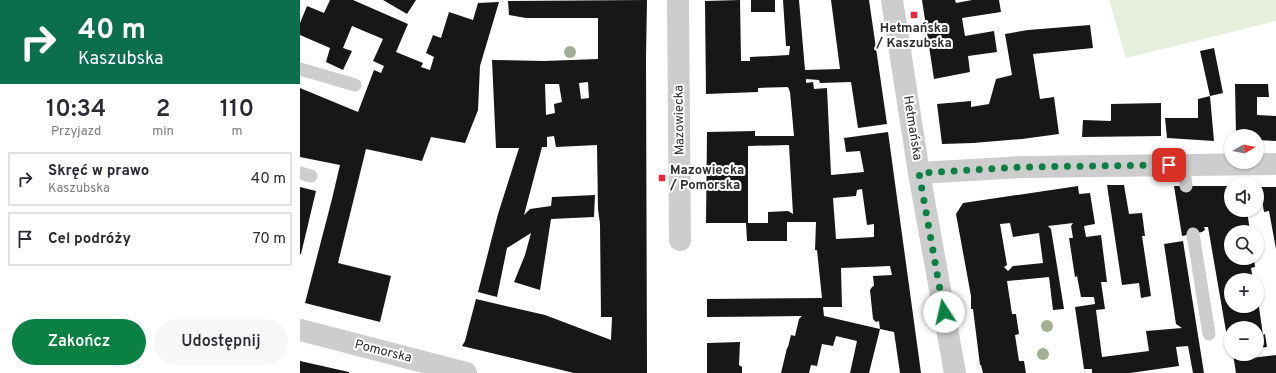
<!DOCTYPE html>
<html lang="pl">
<meta charset="utf-8">
<style>
:root{--surface:#fff;--page:#f7f7f7;--text:#2b2b33;--muted:#7c7c81;--line:#e1e1e2;--accent:#0b8043}
body{margin:0;font-family:Overpass,sans-serif;background:var(--page);color:var(--text);height:100vh;display:flex;flex-direction:column;font-size:15px;white-space:nowrap}
*{box-sizing:border-box;margin:0}
p{font-size:13px;color:var(--muted)}
.icon{flex:none;width:22px;height:22px;fill:none;stroke:currentColor;stroke-width:2;stroke-linecap:round;stroke-linejoin:round}
.map{position:relative;flex:1;overflow:hidden}
.drawer{display:flex;flex-direction:column;background:var(--surface);width:300px}
.drawer>*{flex:none}
.banner{background:#0b6e4f;color:#fff;overflow:hidden}
.needle{width:26px;rotate:81deg}
.buttons{position:absolute;left:924px;top:129px;display:grid;gap:8px}
.buttons a{display:grid;place-items:center;width:40px;height:40px;border-radius:50%;background:var(--surface);box-shadow:0 1px 3px #0004;font-size:20px}
.pin{position:absolute;display:grid;place-items:center;width:34px;height:34px;color:#fff;margin:-17px;border-radius:8px;box-shadow:0 2px 6px #0006}
.me{position:absolute;width:44px;margin:-22px;rotate:350deg;stroke-linejoin:round;filter:drop-shadow(0 0 3px #0008)}
.turn{display:flex;align-items:center;gap:14px;height:84px;padding:0 12px;font-size:18px}
.turn .icon{width:52px;height:52px;stroke-width:2.5}
.turn b{display:block;font-size:28px;line-height:34px}
.eta{display:flex;justify-content:space-evenly;align-items:center;height:68px;text-align:center}
.eta b{font-size:24px;font-weight:600;line-height:28px}
.button{display:flex;gap:8px;margin-top:auto;padding:8px 12px}
.button a{flex:1;height:46px;border-radius:24px;background:var(--accent);color:#fff;font-size:16px;font-weight:600;line-height:46px;text-align:center}
.button a+a{background:var(--page);color:var(--text)}
ul{padding:0;list-style:none}
li{display:flex;align-items:center;gap:12px;height:54px;margin:0 8px 6px;padding:0 4px;border:2px solid var(--line);border-radius:0px}
li div{flex:1}
li b{display:block;font-size:15px}
li em{font-style:normal}
main{display:flex;flex:1;min-height:0}
.map>svg:first-child{display:block}
.green{fill:#e6eedc}
.building{fill:#171717;fill-rule:evenodd}
.lines{fill:none;stroke-linecap:round;stroke-linejoin:round}
.service{stroke:#cdcdcd;stroke-width:13}
.minor{stroke:#cdcdcd;stroke-width:22}
.tertiary{stroke:#cdcdcd;stroke-width:22}
.tree{fill:#a1b092}
.route{stroke:#0b8043;stroke-width:7;stroke-dasharray:0 12.6}
.poi-dot{fill:#f42539;stroke:#fff;stroke-width:1.5}
.labels{text-anchor:middle;dominant-baseline:central;stroke-width:4;stroke-linejoin:round;paint-order:stroke}
.poi-label{font-size:13px;font-weight:bold;fill:#303030;stroke:#fff}
.street-label{font-size:13px;fill:#303030;stroke:#fff}
</style>
<main>
<section class="drawer">
<div class="banner">
<div class="turn"><svg class="icon" aria-label="right" viewBox="0 0 24 24"><path d="M7 20v-9h11M14 6l5 5-5 5"/></svg><div><b>40 m</b>Kaszubska</div></div>
</div>
<div class="eta">
<div><b>10:34</b><p>Przyjazd</p></div>
<div><b>2</b><p>min</p></div>
<div><b>110</b><p>m</p></div>
</div>
<ul>
<li><svg class="icon" aria-label="right" viewBox="0 0 24 24"><path d="M7 20v-9h11M14 6l5 5-5 5"/></svg><div><b>Skręć w prawo</b><p>Kaszubska</p></div><em>40 m</em></li>
<li><svg class="icon" aria-label="arrive" viewBox="0 0 24 24"><path d="M6 21V4h12l-3 4 3 4H6"/></svg><div><b>Cel podróży</b></div><em>70 m</em></li>
</ul>
<div class="button"><a>Zakończ</a><a>Udostępnij</a></div>
</section>
<div class="map">
<svg width="976" height="373" viewBox="0 0 976 373">
<rect width="100%" height="100%" fill="#fff"/>
<path class="green" d="M 809,0 L 976,0 L 976,21 L 826,58 Z"/>
<path class="building" d="M 30,0 L 53,0 L 108,24 L 96,52 L 123,63 L 121,67 L 130,70 L 134,57 L 126,53 L 133,35 L 141,38 L 149,12 L 173,20 L 178,3 L 199,2 L 180,66 L 178,110 L 165,143 L 131,137 L 122,161 L 66,149 L 38,263 L 91,276 L 80,322 L 5,303 L 32,199 L 40,165 L 0,157 L 0,88 L 58,112 L 74,70 L 81,73 L 84,66 L 73,61 L 83,39 L 52,26 L 43,48 L 52,51 L 43,70 L 26,62 L 30,48 L 0,35 L 0,23 L 7,6 L 24,13 Z
M 83,0 L 116,0 L 107,14 Z
M 347,0 L 346,57 L 347,373 L 274,373 L 162,346 L 165,341 L 176,299 L 245,315 L 311,340 L 312,317 L 301,317 L 300,224 L 298,209 L 297,145 L 256,147 L 254,136 L 247,137 L 247,147 L 242,147 L 224,215 L 230,209 L 251,206 L 252,197 L 295,195 L 294,217 L 251,219 L 240,290 L 214,282 L 225,255 L 231,233 L 207,248 L 197,297 L 178,292 L 198,214 L 219,148 L 196,148 L 192,60 L 244,61 L 298,59 L 298,18 L 226,18 L 209,15 L 208,1 ZM 288,82 L 289,98 L 281,99 L 279,83 ZM 245,84 L 259,84 L 262,102 L 254,104 L 255,113 L 246,115 Z
M 440,0 L 441,61 L 450,61 L 450,57 L 489,55 L 490,46 L 486,46 L 483,0 L 499,0 L 505,70 L 540,69 L 531,0 L 569,0 L 587,124 L 558,128 L 551,82 L 520,83 L 519,80 L 506,79 L 506,83 L 513,82 L 514,89 L 527,88 L 531,175 L 564,172 L 560,151 L 546,152 L 544,138 L 588,132 L 621,373 L 600,373 L 594,332 L 580,329 L 569,373 L 550,373 L 557,341 L 536,336 L 533,346 L 522,344 L 517,366 L 511,365 L 509,373 L 481,373 L 487,348 L 488,347 L 491,335 L 495,336 L 499,319 L 502,316 L 407,317 L 407,299 L 522,298 L 517,250 L 515,250 L 516,222 L 487,222 L 487,241 L 447,241 L 446,223 L 406,223 L 407,132 L 455,131 L 455,136 L 494,136 L 490,92 L 488,87 L 458,88 L 458,92 L 406,94 L 405,1 ZM 489,145 L 493,214 L 488,211 L 468,212 L 468,223 L 448,223 L 448,146 ZM 562,189 L 567,225 L 574,224 L 574,237 L 536,239 L 533,198 L 556,196 L 557,190 ZM 590,266 L 592,275 L 573,276 L 574,286 L 572,287 L 570,290 L 573,319 L 576,322 L 579,321 L 580,329 L 524,316 L 523,307 L 542,307 L 541,268 Z
M 451,0 L 475,0 L 475,12 L 451,12 Z
M 622,0 L 655,0 L 656,3 L 672,0 L 699,0 L 701,12 L 662,18 L 665,36 L 694,31 L 697,52 L 668,56 L 670,72 L 634,79 Z
M 790,25 L 793,48 L 733,54 L 740,99 L 754,97 L 759,134 L 722,139 L 673,143 L 642,144 L 637,104 L 671,101 L 671,107 L 689,104 L 696,79 L 712,75 L 705,34 L 728,30 Z
M 914,48 L 923,93 L 910,96 L 900,51 Z
M 935,84 L 968,84 L 969,97 L 957,97 L 957,115 L 976,116 L 976,141 L 957,140 L 957,136 L 936,136 Z
M 910,96 L 914,141 L 867,138 L 865,118 L 898,118 L 898,99 Z
M 861,103 L 861,136 L 782,137 L 783,120 L 811,121 L 811,104 Z
M 807,185 L 824,185 L 829,214 L 842,213 L 845,236 L 842,236 L 851,296 L 841,298 L 839,283 L 822,285 Z
M 778,186 L 779,194 L 790,193 L 795,224 L 784,226 L 786,237 L 801,235 L 807,282 L 801,282 L 805,309 L 796,310 L 802,357 L 849,351 L 846,331 L 882,328 L 876,324 L 864,244 L 883,241 L 904,373 L 893,373 L 888,346 L 876,347 L 879,366 L 830,373 L 792,373 L 792,369 L 784,369 L 775,307 L 795,304 L 794,297 L 781,297 L 777,276 L 775,277 L 769,238 L 773,238 L 771,226 L 773,223 L 748,226 L 751,229 L 764,309 L 753,310 L 749,277 L 707,281 L 712,314 L 716,314 L 719,334 L 715,335 L 719,361 L 724,361 L 726,373 L 683,373 L 681,365 L 680,365 L 673,309 L 671,309 L 671,296 L 656,214 L 663,203 ZM 710,223 L 713,237 L 739,233 L 743,263 L 713,266 L 708,271 L 704,267 L 707,265 L 700,224 Z
M 874,186 L 931,186 L 931,210 L 947,210 L 950,232 L 931,232 L 931,258 L 954,258 L 955,267 L 951,268 L 953,280 L 931,280 L 931,306 L 957,306 L 958,300 L 963,335 L 965,334 L 967,347 L 957,348 L 957,328 L 931,328 L 931,336 L 927,337 L 908,227 L 904,227 L 905,230 L 902,232 L 882,236 Z
M 0,187 L 16,191 L 1,254 L 0,254 Z
M 960,187 L 976,187 L 976,249 L 969,211 L 964,212 Z
M 440,342 L 439,365 L 442,367 L 442,373 L 407,373 L 407,343 Z
M 933,354 L 950,354 L 951,358 L 976,355 L 976,373 L 936,373 Z
M 0,361 L 49,372 L 49,373 L 0,373 Z"/>
<g class="lines">
<path class="service" d="M 0,69 L 55,85
M 884,165 L 886,186
M 0,173 L 11,176
M 893,234 L 909,334"/>
<path class="minor" d="M 378,0 L 380,240
M 619,173 L 721,167 L 976,164
M 0,330 L 166,373"/>
<path class="tertiary" d="M 592,0 L 619,173 L 655,373"/>
</g>
<g class="tree">
<circle cx="270" cy="52" r="6"/>
<circle cx="747" cy="326" r="6"/>
<circle cx="743" cy="354" r="6"/>
</g>
<g class="lines">
<path class="route" d="M 644,312 L 619,173 L 721,167 L 869,165"/>
</g>
<g class="poi-dot">
<rect x="610" y="11" width="8" height="8" rx="2"/>
<rect x="358" y="174" width="8" height="8" rx="2"/>
</g>
<g class="labels">
<g class="poi-label">
<text x="614" y="29">Hetmańska<tspan x="614" dy="15">/ Kaszubska</tspan></text>
<text x="370" y="171" text-anchor="start">Mazowiecka<tspan x="370" dy="15">/ Pomorska</tspan></text>
</g>
<g class="street-label">
<text transform="translate(380 120) rotate(-91)">Mazowiecka</text>
<text transform="translate(612 128) rotate(81)">Hetmańska</text>
<text transform="translate(83 352) rotate(14)">Pomorska</text>
</g>
</g>
</svg>
<div class="buttons">
<a><svg class="needle" viewBox="-14 -14 28 28"><path d="M0-13l5 13h-10z" fill="#e53935"/><path d="M0 13l5-13h-10z" fill="#7c7c81"/></svg></a>
<a><svg class="icon" aria-label="sound" viewBox="0 0 24 24"><path d="M4 9h4l5-4v14l-5-4H4zM17 9q2 3 0 6"/></svg></a>
<a><svg class="icon" aria-label="search" viewBox="0 0 24 24"><circle cx="10" cy="10" r="6"/><path d="M15 15l6 6"/></svg></a>
<a>+</a>
<a>−</a>
</div>
<div class="pin" style="left:869px;top:165px;background:#d93025"><svg class="icon" aria-label="arrive" viewBox="0 0 24 24"><path d="M6 21V4h12l-3 4 3 4H6"/></svg></div>
<svg class="me" style="left:644px;top:312px" viewBox="-20 -20 40 40"><circle r="19" fill="#fff"/><path d="M0-13L10 11 0 6-10 11z" fill="#0b8043"/></svg>
</div>
</main>
